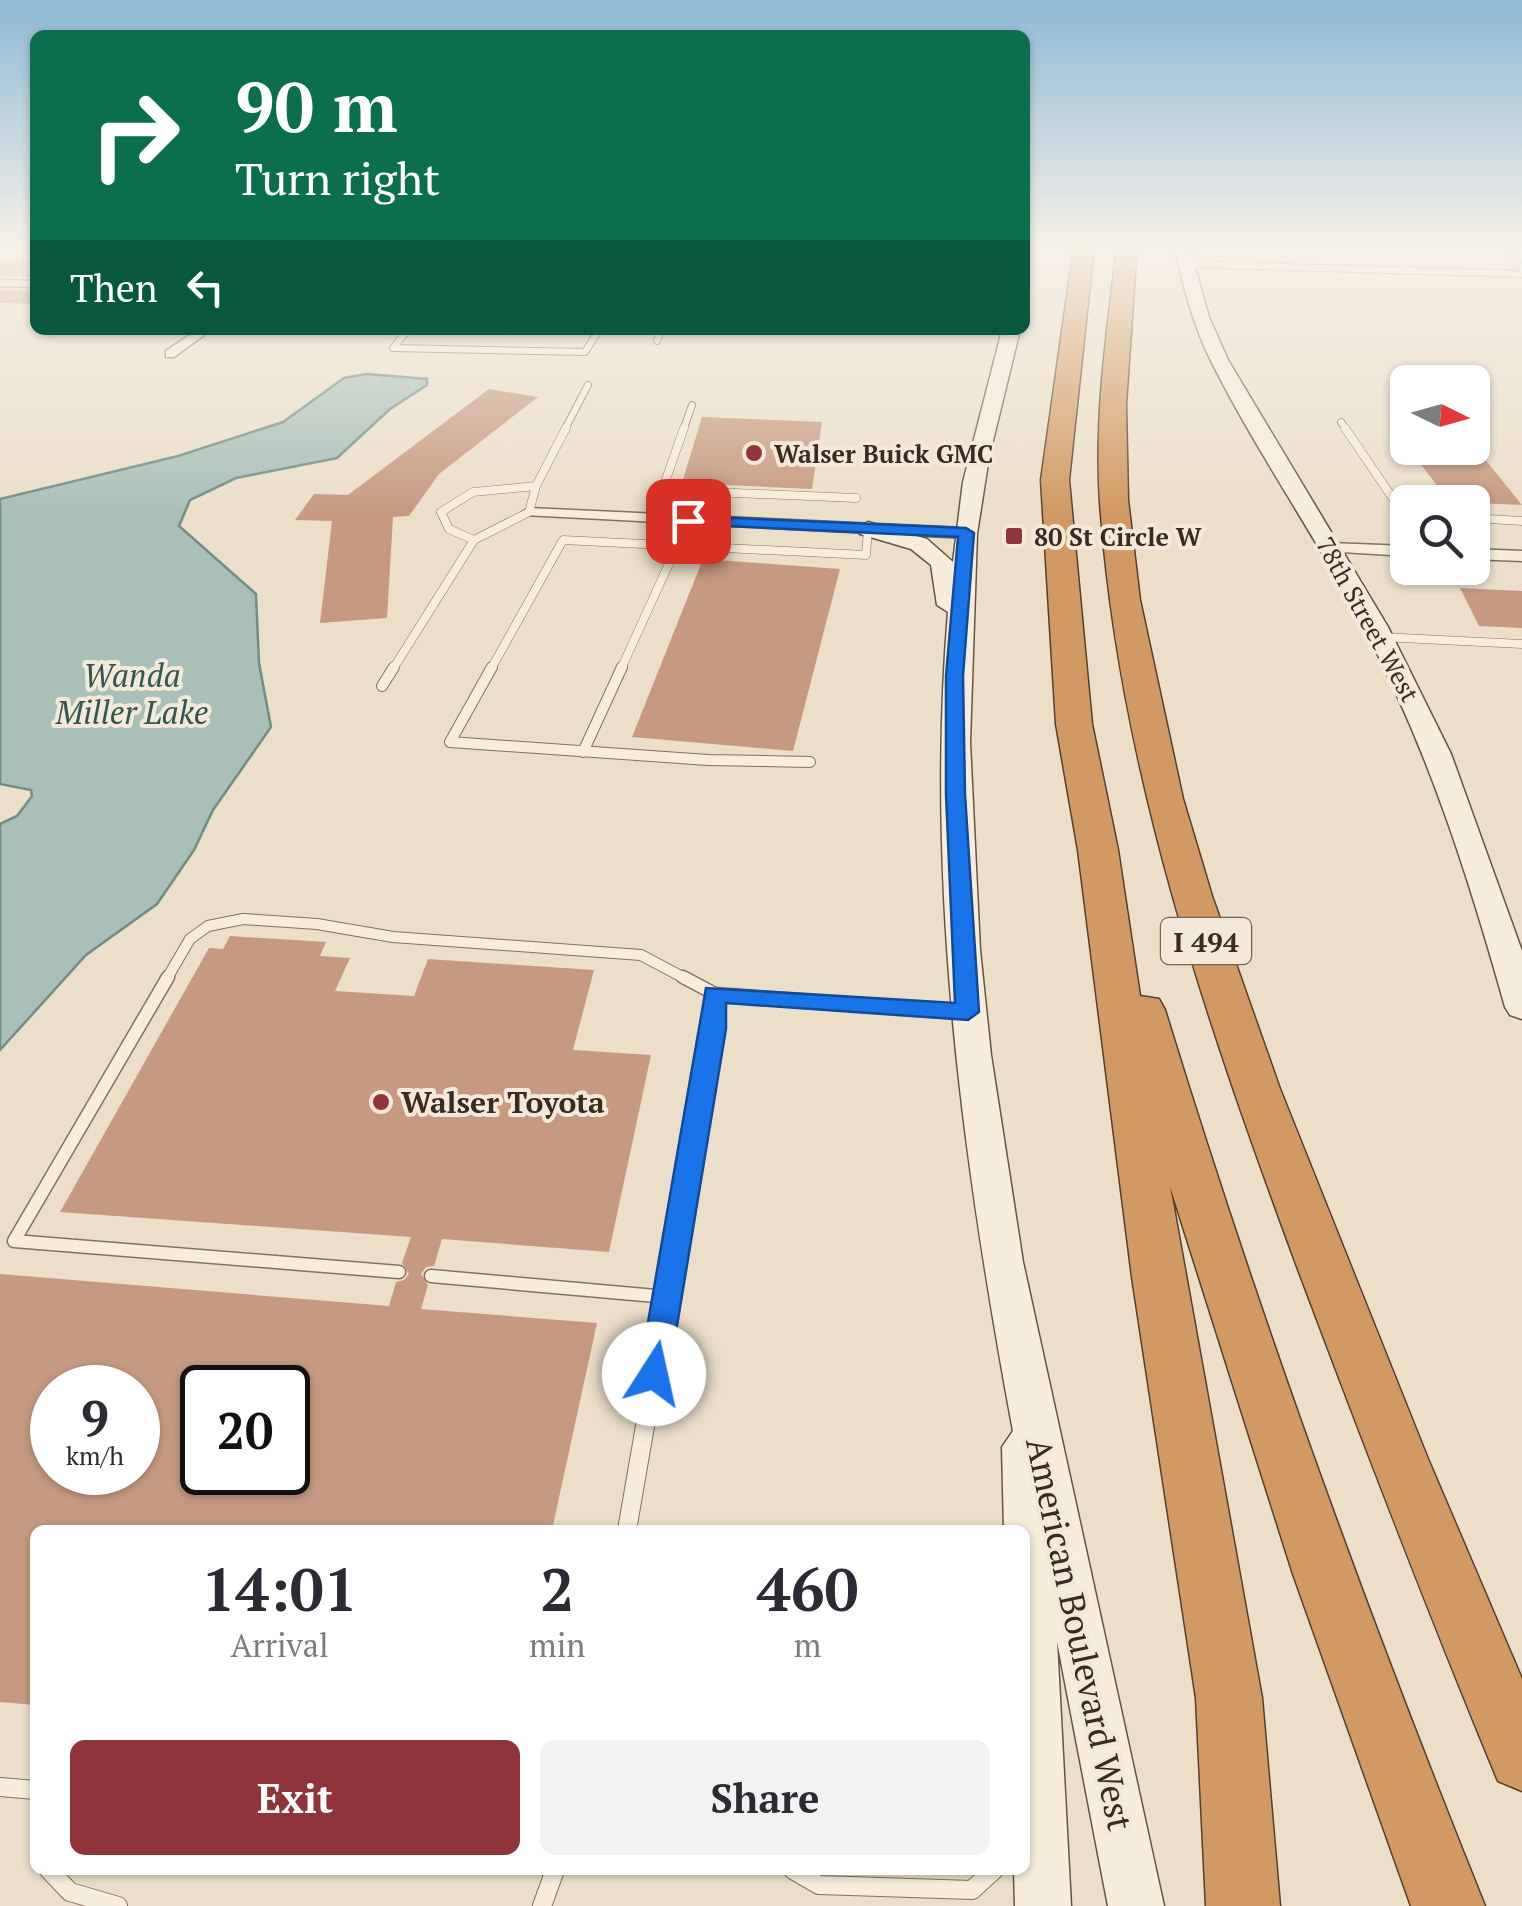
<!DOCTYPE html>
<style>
:root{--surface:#fff;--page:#f2f2f3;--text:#2b2b33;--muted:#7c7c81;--accent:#90343a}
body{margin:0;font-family:"PT Serif",serif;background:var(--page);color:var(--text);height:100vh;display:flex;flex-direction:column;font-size:38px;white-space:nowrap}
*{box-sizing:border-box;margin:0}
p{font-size:32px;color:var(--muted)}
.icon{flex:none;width:55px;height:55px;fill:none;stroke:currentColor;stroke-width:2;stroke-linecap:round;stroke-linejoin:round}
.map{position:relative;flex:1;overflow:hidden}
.panel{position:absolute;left:30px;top:1525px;width:1000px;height:350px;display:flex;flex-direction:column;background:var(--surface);border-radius:15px;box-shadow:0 2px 8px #0004}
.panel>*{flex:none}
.banner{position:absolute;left:30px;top:30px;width:1000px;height:305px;border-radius:15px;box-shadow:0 2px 8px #0004;background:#0b6e4f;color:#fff;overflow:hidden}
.needle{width:65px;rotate:95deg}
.tools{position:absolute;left:1390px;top:365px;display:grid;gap:20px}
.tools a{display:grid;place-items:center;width:100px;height:100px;border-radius:15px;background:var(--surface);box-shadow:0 2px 8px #0004;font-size:50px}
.speed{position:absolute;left:30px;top:1365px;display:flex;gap:20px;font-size:50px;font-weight:700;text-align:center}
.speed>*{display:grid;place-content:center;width:130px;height:130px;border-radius:50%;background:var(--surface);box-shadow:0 2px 8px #0004;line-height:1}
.speed small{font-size:25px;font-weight:400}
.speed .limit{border:5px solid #111;border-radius:15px;background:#fff;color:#111}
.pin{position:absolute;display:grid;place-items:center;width:85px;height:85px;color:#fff;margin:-42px;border-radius:20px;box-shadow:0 5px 15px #0006}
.me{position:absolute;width:110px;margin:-55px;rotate:10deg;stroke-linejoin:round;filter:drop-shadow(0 0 8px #0008)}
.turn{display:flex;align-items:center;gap:35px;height:210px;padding:0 40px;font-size:45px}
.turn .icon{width:130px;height:130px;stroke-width:2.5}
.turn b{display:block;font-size:70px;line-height:85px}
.then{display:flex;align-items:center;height:95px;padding:0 40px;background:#0003;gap:20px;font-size:38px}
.eta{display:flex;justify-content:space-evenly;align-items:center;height:170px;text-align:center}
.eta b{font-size:60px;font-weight:600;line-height:70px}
.cta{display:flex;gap:20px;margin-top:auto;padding:20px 40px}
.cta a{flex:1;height:115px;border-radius:15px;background:var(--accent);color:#fff;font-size:40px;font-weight:600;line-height:115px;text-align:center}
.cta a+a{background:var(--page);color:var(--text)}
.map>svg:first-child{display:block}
.water{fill:#a9c0b8;stroke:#708e84;stroke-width:2.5}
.building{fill:#c69a82;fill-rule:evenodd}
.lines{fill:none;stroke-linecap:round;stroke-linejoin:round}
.lane-far4-casing{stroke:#86715f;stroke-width:8}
.lane-far3-casing{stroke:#86715f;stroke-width:9}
.lane-far2-casing{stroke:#86715f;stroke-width:12}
.lane-far1-casing{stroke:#86715f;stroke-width:15}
.lane-casing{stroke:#86715f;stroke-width:20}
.street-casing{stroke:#86715f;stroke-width:3}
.secondary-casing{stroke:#685342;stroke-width:3}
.highway-casing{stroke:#544032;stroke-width:3}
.lane-far4{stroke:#f6eddb;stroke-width:6}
.lane-far3{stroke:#f6eddb;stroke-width:8}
.lane-far2{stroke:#f6eddb;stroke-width:10}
.lane-far1{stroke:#f6eddb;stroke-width:12}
.lane{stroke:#f6eddb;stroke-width:18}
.street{fill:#f6eddb;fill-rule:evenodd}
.secondary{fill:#f6eddb;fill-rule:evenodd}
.highway{fill:#d29962;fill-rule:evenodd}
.route{fill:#1a73e8;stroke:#114b97;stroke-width:2.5}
.poi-dot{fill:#90343a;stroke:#f3e9d8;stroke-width:4}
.labels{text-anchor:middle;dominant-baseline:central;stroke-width:8;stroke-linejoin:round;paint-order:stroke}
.far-poi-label{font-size:25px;font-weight:bold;fill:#382b21;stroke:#f3e9d8;text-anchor:start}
.far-street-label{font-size:25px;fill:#382b21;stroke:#f3e9d8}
.shield{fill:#f3e9d8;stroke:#706458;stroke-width:2.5}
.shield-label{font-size:28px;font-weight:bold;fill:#382b21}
.poi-label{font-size:30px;font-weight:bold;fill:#382b21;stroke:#f3e9d8;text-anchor:start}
.water-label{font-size:32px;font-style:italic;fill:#325651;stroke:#f3e9d8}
.near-street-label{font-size:35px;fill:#382b21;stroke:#f3e9d8}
</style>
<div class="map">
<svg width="1522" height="1906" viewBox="0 0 1522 1906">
<rect width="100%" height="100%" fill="#ebdfc9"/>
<path class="water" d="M 367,374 L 427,379 L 427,385 L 390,409 L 337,458 L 236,478 L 190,500 L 179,526 L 256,594 L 259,663 L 271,727 L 213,810 L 194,850 L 157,904 L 86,955 L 0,1050 L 0,824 L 17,816 L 32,796 L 31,790 L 0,784 L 0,499 L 178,456 L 283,422 L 344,378 Z"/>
<path class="building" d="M 0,259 L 35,260 L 35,277 L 0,276 Z
M 0,290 L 35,291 L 35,304 L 0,303 Z
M 489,389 L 538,397 L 439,474 L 409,516 L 393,517 L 387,618 L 320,623 L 332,521 L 295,520 L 314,494 L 348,495 Z
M 702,417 L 822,422 L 812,489 L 682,483 Z
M 1408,448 L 1476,448 L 1522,505 L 1450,502 Z
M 703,559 L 840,569 L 793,751 L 632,737 Z
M 1460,588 L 1522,591 L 1522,628 L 1479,626 Z
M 230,936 L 326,942 L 320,956 L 350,958 L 335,991 L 414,996 L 428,959 L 594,970 L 573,1050 L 651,1055 L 609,1252 L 442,1239 L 434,1266 L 426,1267 L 421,1274 L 428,1285 L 421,1309 L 597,1323 L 552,1530 L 35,1530 L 35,1705 L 0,1702 L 0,1274 L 389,1306 L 396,1282 L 404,1280 L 409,1274 L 402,1263 L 411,1237 L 60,1212 L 209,948 L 223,949 ZM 52,1388 L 138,1388 L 138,1472 L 52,1472 ZM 202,1388 L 288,1388 L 288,1472 L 202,1472 Z"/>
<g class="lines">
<defs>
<path id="lane-far4" d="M 1501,246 L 1522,268
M 1186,264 L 1522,274
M 408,330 L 393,348 L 585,352 L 599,330
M 657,341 L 661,330
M 1341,422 L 1347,431
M 564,431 L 588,385
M 683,431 L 692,405"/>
<path id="lane-far3" d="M 1345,428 L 1398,506 L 1408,513
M 663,490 L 856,498
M 1472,518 L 1522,521
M 652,519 L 684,428
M 474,540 L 529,512 L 536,486 L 566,428
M 1381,637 L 1522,644
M 393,669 L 474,540 L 449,529 L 441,512 L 473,492 L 536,486
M 491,669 L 563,540 L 866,555 L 868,529
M 621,669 L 677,546"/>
<path id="lane-far2" d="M 492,667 L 450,742 L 708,760 L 810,762
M 382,686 L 394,667
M 583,752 L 622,667
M 166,980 L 190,939 L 208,926 L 243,919 L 317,924 L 393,937 L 641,955 L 688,980"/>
<path id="lane-far1" d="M 168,977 L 14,1241 L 399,1272
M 683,977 L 715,994 L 963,1012
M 431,1276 L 667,1297
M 653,1383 L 714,1029 L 715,994"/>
<path id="lane" d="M 627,1530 L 653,1380
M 0,1787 L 35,1790
M 49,1870 L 70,1892 L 118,1906
M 793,1870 L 819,1885 L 972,1890 L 994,1870
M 542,1906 L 555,1870"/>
<path id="street" d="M 0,280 L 35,281 L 35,287 L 0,286 Z
M 197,330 L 211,330 L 174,357 L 166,357 L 166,351 Z
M 529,508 L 966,528 L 974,533 L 966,538 L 524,515 L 522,512 Z
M 1330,543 L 1408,546 L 1408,556 L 1324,551 L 1324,545 Z
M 1472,549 L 1522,551 L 1522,561 L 1472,559 Z"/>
<path id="secondary" d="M 1025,246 L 1032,246 L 1033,248 L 1025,253 Z
M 1174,246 L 1189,246 L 1209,317 L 1228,360 L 1388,627 L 1451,754 L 1522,951 L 1522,1019 L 1510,1015 L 1505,1007 C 1468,875 1427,746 1362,624 C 1315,535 1256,451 1211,361 C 1193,325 1183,285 1174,246 Z
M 1002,330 L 1020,330 L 989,457 L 977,534 L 970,742 L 980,950 L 991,1055 L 1023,1262 L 1164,1906 L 1108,1906 L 1057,1641 L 1071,1906 L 1015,1906 L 1014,1870 L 1025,1870 L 1025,1530 L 1004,1530 L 1002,1447 L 1013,1431 C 963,1162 925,886 948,612 L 937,605 L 931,565 L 911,549 L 860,534 L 857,529 L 868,522 L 927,539 L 953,562 L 963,482 Z"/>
<path id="highway" d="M 1074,246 L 1094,246 L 1069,480 L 1092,724 L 1118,850 L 1140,996 L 1159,999 L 1165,1010 C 1258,1314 1366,1611 1485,1906 L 1411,1906 L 1293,1574 L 1170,1186 L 1262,1698 L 1280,1906 L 1206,1906 L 1196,1698 L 1132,1277 L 1078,850 L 1056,724 L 1041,480 Z
M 1117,246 L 1137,246 L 1126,404 L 1128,500 L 1140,600 L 1183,799 L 1212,896 L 1280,1089 L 1428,1459 L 1522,1679 L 1522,1791 L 1498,1781 C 1427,1610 1361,1437 1296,1264 C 1205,1017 1119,767 1100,503 C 1094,417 1107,331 1117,246 Z"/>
</defs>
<use href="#lane-far4" class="lane-far4-casing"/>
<use href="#lane-far3" class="lane-far3-casing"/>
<use href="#lane-far2" class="lane-far2-casing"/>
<use href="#lane-far1" class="lane-far1-casing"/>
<use href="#lane" class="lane-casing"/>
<use href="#street" class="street-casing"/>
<use href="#secondary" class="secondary-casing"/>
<use href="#highway" class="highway-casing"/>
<use href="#lane-far4" class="lane-far4"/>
<use href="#lane-far3" class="lane-far3"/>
<use href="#lane-far2" class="lane-far2"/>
<use href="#lane-far1" class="lane-far1"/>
<use href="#lane" class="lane"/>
<use href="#street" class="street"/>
<use href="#secondary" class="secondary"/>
<use href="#highway" class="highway"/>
</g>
<linearGradient id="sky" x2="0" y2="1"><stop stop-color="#8fb9d5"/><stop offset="0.48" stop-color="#f6f1e7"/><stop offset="1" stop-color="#f6f1e7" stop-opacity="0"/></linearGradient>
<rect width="1522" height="513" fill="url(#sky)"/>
<path class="route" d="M 688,516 L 966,528 L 974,533 L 963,676 L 965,794 L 979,1012 L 968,1020 L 726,1003 L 726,1029 L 669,1374 L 664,1384 L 654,1387 L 643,1384 L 639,1374 L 706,988 L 955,1003 L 946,794 L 946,676 L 958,537 L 683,524 L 683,518 Z"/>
<g class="poi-dot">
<circle cx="754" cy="453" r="10"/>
<rect x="1004" y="526" width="20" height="20" rx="5"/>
<circle cx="381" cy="1102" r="10"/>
</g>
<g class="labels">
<g class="far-poi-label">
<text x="774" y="453">Walser Buick GMC</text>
<text x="1034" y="536">80 St Circle W</text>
</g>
<g class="far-street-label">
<text transform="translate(1368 619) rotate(61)">78th Street West</text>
</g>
<rect class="shield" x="1161" y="918" width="90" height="46" rx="8"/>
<g class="shield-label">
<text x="1206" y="941">I 494</text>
</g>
<g class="poi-label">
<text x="401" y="1102">Walser Toyota</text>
</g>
<g class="water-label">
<text x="132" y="675">Wanda<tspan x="132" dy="37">Miller Lake</tspan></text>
</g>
<g class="near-street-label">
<text transform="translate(1080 1634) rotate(78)">American Boulevard West</text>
</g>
</g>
</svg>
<div class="tools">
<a><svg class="needle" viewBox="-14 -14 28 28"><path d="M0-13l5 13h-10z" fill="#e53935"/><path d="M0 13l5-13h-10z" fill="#7c7c81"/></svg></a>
<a><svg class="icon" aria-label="search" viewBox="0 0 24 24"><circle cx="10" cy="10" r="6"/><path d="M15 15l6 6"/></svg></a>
</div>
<div class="speed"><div>9<small>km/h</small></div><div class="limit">20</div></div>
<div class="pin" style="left:688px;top:521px;background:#d93025"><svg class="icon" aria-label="arrive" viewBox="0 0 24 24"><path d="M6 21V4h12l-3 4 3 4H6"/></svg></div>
<svg class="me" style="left:654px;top:1374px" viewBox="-20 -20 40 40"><circle r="19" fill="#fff"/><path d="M0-13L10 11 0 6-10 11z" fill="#1a73e8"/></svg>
<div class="banner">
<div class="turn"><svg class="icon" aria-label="right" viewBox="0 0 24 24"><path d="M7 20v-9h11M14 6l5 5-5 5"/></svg><div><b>90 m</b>Turn right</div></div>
<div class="then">Then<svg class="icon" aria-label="left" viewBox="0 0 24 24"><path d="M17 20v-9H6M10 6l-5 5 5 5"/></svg></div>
</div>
<section class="panel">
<div class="eta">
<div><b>14:01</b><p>Arrival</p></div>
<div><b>2</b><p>min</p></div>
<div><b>460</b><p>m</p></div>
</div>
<div class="cta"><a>Exit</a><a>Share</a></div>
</section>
</div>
